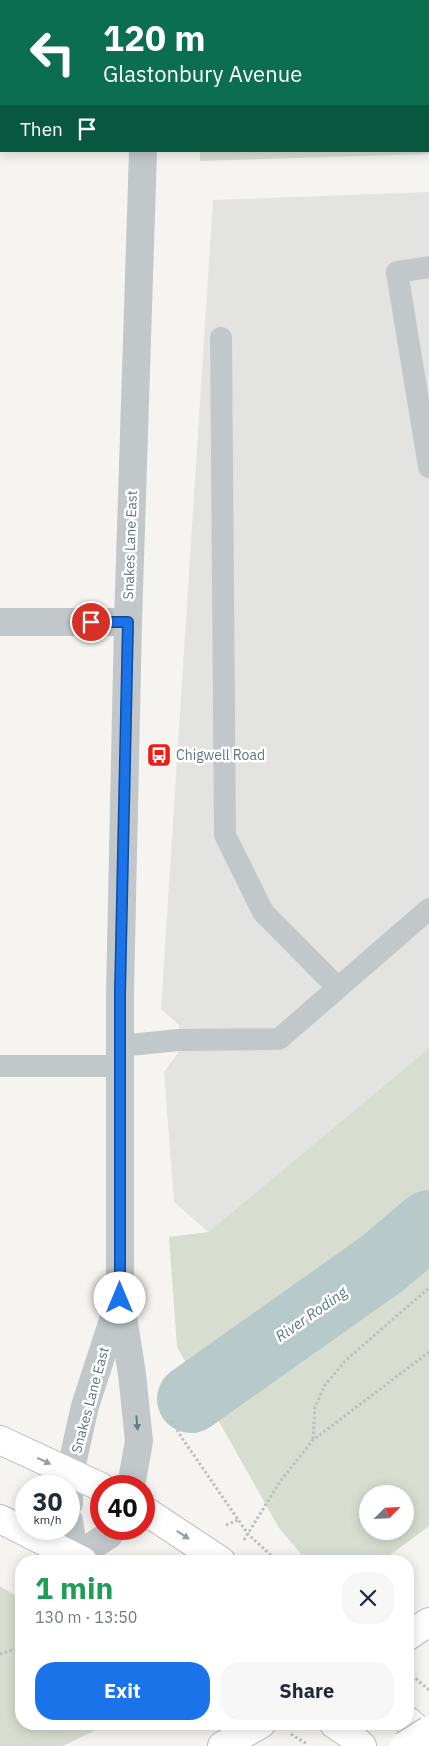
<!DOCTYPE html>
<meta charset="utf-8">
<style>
:root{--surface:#fff;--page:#f6f6f7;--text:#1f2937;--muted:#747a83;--accent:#1a73e8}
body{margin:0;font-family:"IBM Plex Sans",sans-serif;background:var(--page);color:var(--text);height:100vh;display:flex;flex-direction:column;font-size:19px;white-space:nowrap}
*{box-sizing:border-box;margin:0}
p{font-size:16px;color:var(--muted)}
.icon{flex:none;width:28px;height:28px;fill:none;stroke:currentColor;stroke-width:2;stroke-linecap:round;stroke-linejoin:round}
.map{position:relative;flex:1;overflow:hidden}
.side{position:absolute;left:15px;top:1555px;width:399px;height:175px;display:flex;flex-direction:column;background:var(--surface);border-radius:20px;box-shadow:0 2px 12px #0003}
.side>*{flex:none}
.hud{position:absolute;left:0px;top:0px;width:430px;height:152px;box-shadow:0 2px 12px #0003;background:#0b6e4f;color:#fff;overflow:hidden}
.needle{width:32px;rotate:66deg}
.fabs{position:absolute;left:359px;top:1485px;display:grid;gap:10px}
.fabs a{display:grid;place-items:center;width:55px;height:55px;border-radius:50%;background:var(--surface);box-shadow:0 2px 12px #0003;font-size:25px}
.speed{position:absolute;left:15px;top:1475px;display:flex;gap:10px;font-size:25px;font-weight:700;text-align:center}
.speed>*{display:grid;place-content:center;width:65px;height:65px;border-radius:50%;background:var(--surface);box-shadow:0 2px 12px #0003;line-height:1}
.speed small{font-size:12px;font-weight:400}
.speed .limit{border:8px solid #d22;background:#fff;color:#111}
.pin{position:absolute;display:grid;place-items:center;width:42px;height:42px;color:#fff;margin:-21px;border:2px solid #fff;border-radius:50%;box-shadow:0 1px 5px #0007}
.me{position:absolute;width:55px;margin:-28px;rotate:0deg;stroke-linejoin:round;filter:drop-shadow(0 0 4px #0008)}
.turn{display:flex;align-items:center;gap:18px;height:105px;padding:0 20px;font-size:22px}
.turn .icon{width:65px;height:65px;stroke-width:2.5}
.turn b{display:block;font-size:35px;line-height:42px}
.then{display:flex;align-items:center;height:48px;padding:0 20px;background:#0003;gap:10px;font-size:19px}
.round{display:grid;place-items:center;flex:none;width:52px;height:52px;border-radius:20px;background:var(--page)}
.head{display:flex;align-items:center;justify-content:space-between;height:85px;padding:0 20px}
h1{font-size:30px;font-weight:800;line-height:38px;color:#1e9e55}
.primary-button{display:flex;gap:10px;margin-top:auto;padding:10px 20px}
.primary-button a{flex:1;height:58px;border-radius:20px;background:var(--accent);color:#fff;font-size:20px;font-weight:800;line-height:58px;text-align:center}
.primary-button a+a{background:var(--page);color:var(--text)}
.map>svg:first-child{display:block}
.built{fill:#e3e4e2}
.green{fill:#d8ddd1;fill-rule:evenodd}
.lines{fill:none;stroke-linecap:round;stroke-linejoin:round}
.river{stroke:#b8c9ca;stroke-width:68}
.primary-casing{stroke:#b5bbbd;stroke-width:30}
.motorway-casing{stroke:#b4babb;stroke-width:30}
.path{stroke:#bbbfc0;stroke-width:3;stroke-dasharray:2.5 2.5;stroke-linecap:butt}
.service{stroke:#c2c8ca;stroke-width:22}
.minor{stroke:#c2c8ca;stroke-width:28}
.tertiary{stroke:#c2c8ca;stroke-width:28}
.primary{stroke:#fff;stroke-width:28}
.motorway{stroke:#fff;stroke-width:28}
.motorway-bridge-casing{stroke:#b4babb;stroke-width:30;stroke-linecap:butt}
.motorway-bridge{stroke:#fff;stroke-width:28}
.oneway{fill:#627b83}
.oneway2{fill:#8ea0a5}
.route-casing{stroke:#114b97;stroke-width:12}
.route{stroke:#1a73e8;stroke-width:9}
.labels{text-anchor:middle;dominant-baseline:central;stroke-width:5;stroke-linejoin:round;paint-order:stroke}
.street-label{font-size:14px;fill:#5d777f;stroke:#fff}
.poi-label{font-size:14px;fill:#5d777f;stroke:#fff;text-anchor:start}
.water-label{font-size:15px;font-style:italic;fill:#58787b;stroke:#fff}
</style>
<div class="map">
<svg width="429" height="1746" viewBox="0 0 429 1746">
<rect width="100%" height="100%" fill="#f5f4f1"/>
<path class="built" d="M 429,192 L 429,1048 L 208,1232 L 174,1202 L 164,1072 L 178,1053 L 179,1025 L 161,1009 L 213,200 Z"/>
<path class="green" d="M 200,0 L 429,0 L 429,154 L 200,161 L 200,151 L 429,151 L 429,1 Z
M 429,1048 L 429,1526 L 382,1561 L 307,1561 L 279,1528 L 177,1347 L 169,1237 L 208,1232 ZM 368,1494 L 405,1494 L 405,1531 L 368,1531 Z
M 0,1586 L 21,1599 L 21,1724 L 108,1724 L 63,1746 L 0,1746 Z"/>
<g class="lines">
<path class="river" d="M 191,1399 L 383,1263 L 429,1224"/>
<defs>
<path id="primary" d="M 0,1440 L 101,1487
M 144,1510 L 221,1561
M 0,1519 L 83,1561
M 408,1721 L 429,1740
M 334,1724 L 349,1734 L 362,1746"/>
<path id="motorway" d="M 408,1636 L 429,1622
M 222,1746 L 261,1724"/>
</defs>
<use href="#primary" class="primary-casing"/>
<use href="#motorway" class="motorway-casing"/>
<path class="path" d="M 172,1421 L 182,1438 L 248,1534 L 277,1561
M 313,1439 L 315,1407 L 325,1385 L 346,1360 L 429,1288
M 226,1525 L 238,1520
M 244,1540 L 279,1483 L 313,1440 L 429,1352
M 0,1654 L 21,1647
M 408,1672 L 429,1690
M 291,1734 L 307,1744"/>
<path class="service" d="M 0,30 L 1,30
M 429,267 L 397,272 L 429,467
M 221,338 L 225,835 L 263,912 L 338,988
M 120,1046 L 178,1040 L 279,1039 L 429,909
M 0,1066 L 120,1066"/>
<path class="minor" d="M 0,622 L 128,622"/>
<path class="tertiary" d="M 148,1 L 148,0
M 131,1486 L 139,1441 L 132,1374 L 120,1298 L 120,993 L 128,622 L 143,151
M 69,1503 L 70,1473 L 85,1406 L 119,1302
M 69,1521 L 75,1557 L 109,1535 L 113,1529"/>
<use href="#primary" class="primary"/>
<use href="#motorway" class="motorway"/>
<defs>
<path id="motorway-bridge" d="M 404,1746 L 429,1730"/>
</defs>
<use href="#motorway-bridge" class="motorway-bridge-casing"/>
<use href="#motorway-bridge" class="motorway-bridge"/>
</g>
<defs><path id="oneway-solid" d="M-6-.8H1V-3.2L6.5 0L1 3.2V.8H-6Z" transform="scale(1.25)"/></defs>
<use class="oneway" href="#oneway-solid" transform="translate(137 1423) rotate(85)"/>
<g class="oneway2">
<use href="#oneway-solid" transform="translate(44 1461) rotate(25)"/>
<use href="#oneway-solid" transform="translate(183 1535) rotate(33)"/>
</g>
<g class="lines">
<defs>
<path id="route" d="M 91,622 L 128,622 L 120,993 L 120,1298"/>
</defs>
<use href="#route" class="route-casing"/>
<use href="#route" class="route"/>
</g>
<defs>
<symbol id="bus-square" viewBox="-11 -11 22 22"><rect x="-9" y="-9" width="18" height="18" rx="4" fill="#f31a13" stroke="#fff"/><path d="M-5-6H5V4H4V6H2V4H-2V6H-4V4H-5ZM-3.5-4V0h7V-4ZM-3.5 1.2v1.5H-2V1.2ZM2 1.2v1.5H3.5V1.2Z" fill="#fff"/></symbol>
</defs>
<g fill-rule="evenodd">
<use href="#bus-square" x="145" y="741" width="28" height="28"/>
</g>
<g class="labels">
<g class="street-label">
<text transform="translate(130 545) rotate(-88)">Snakes Lane East</text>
<text transform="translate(90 1400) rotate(-75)">Snakes Lane East</text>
</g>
<g class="poi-label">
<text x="176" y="755">Chigwell Road</text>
</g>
<g class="water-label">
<text transform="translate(311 1314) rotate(-35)">River Roding</text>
</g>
</g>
</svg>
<div class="fabs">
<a><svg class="needle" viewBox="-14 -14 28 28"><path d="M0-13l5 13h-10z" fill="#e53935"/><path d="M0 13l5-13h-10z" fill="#747a83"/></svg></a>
</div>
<div class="speed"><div>30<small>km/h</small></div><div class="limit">40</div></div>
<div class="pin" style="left:91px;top:622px;background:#d93025"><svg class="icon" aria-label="arrive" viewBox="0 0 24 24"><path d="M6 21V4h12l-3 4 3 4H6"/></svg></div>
<svg class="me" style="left:120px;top:1298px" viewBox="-20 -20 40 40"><circle r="19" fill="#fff"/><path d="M0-13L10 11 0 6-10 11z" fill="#1a73e8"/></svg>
<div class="hud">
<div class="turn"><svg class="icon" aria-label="left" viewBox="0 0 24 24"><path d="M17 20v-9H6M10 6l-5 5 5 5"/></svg><div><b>120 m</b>Glastonbury Avenue</div></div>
<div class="then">Then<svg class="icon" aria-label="arrive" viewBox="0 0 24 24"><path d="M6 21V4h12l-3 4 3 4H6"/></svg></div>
</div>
<section class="side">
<div class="head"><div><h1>1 min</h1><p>130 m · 13:50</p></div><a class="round"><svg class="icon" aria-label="close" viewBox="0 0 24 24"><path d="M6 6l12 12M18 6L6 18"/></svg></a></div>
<div class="primary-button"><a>Exit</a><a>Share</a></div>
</section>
</div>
